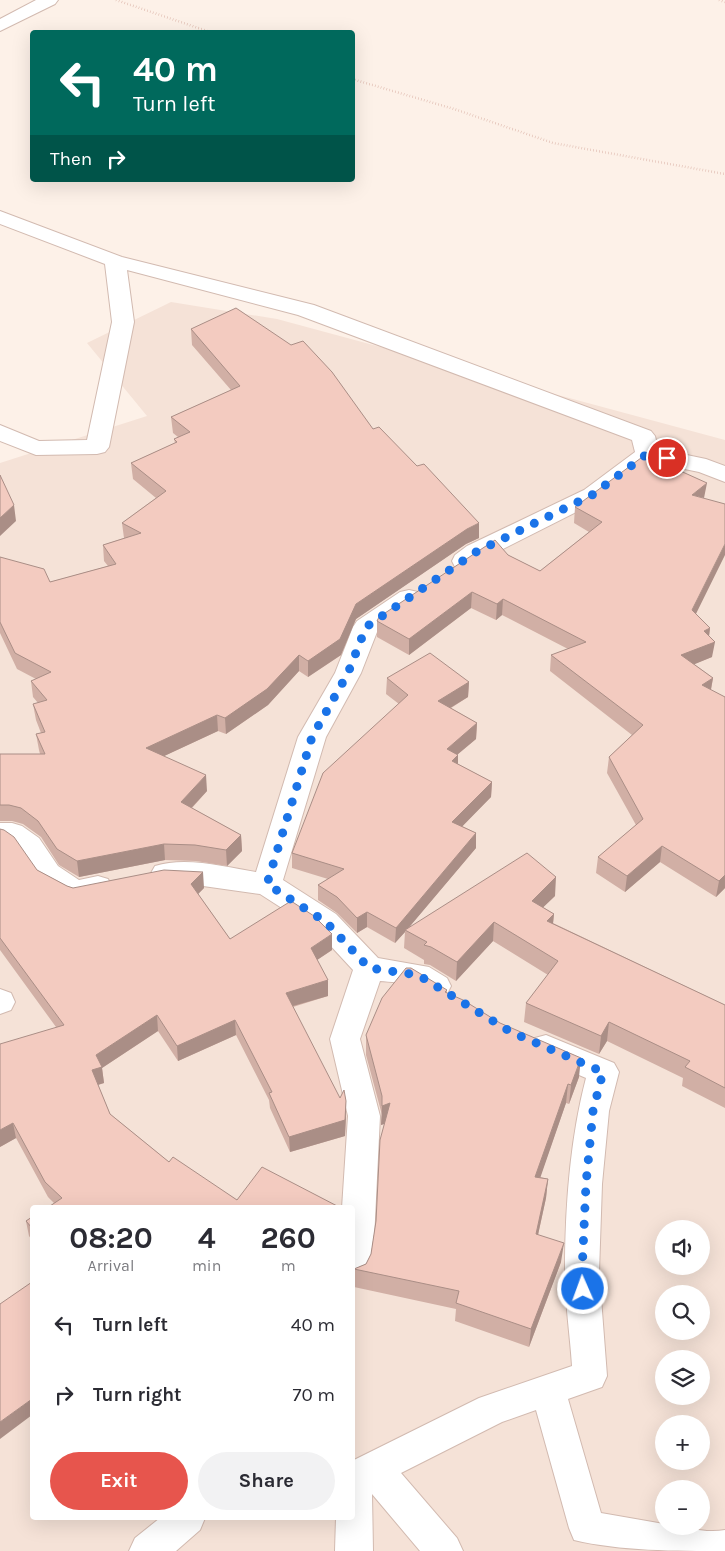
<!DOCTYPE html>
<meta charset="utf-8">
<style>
:root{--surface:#fff;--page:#f2f2f3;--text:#2b2b33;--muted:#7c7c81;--accent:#e7554d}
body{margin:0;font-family:Karla,sans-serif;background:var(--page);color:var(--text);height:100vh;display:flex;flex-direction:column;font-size:19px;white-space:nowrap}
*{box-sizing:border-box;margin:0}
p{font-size:16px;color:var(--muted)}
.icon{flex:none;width:28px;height:28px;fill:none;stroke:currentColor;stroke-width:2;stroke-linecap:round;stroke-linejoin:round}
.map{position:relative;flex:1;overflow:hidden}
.panel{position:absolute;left:30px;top:1205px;width:325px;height:315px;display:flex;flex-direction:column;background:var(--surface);border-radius:5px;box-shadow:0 5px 20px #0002}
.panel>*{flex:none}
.banner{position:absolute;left:30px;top:30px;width:325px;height:152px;border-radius:5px;box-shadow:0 5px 20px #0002;background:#00695c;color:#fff;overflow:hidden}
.tools{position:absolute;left:655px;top:1220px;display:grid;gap:10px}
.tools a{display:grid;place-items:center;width:55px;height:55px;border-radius:50%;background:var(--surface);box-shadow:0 5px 20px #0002;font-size:25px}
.pin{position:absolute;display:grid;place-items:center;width:42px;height:42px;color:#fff;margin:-21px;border:2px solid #fff;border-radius:50%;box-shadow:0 1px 5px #0007}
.me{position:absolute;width:55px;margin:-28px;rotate:358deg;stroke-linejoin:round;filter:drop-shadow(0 0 4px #0008)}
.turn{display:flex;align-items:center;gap:18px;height:105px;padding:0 20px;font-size:22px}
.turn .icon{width:65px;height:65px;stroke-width:2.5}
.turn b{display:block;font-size:35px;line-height:42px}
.then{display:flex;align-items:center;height:48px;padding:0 20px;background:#0003;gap:10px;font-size:19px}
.eta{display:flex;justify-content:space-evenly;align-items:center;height:85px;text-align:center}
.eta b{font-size:30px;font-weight:700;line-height:35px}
.button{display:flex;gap:10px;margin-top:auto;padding:10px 20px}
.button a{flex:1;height:58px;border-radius:30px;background:var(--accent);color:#fff;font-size:20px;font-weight:700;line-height:58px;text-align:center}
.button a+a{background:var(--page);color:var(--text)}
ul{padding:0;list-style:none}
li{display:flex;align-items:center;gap:15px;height:70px;padding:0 20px}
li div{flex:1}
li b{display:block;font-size:19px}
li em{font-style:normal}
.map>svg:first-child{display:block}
.residential{fill:#f5e2d7;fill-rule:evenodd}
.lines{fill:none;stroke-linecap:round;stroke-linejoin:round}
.minor-casing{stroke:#d2bab0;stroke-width:2}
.path{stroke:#d8aea2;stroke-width:2.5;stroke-dasharray:0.5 2.5;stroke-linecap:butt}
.minor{fill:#fff;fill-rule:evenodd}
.wall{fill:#d1afa5}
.shaded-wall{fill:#aa8e86}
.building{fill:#f3cbc0;stroke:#aa8e86}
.route{stroke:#1a73e8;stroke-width:9;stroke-dasharray:0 16.2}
</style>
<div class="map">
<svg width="725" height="1551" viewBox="0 0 725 1551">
<rect width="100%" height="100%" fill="#fdf1e8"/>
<path class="residential" d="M 171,302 L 277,319 L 725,440 L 725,1551 L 0,1551 L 0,463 L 147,416 L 87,343 ZM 32,1208 L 352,1208 L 352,1518 L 32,1518 ZM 664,1229 L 701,1229 L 701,1266 L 664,1266 ZM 664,1294 L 701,1294 L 701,1331 L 664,1331 ZM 664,1359 L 701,1359 L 701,1396 L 664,1396 ZM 664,1424 L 701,1424 L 701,1461 L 664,1461 ZM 664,1489 L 701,1489 L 701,1526 L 664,1526 Z"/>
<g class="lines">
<defs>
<path id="minor" d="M 36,0 L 58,0 L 55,4 L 0,31 L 0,19 Z
M 0,211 L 122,257 L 314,305 L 651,431 L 655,436 L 658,449 L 706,459 L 725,466 L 725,482 L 699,472 L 651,462 L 600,500 L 485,558 C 474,565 468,570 455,567 L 452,561 L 455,555 L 467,546 L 584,490 L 635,452 L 632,440 L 298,315 L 127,270 L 134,322 L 109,447 L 105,452 L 97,454 L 36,455 L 0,441 L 0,425 L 39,441 L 87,440 L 112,322 L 105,264 L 0,224 Z
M 409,590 L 418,592 L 422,598 L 418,604 L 377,632 L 361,673 L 326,737 L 283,880 L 336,914 L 378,958 L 429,967 L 447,978 L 451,986 L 447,994 C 429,1000 427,993 412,986 C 403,982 390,982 380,981 L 360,1039 L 380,1116 L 374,1240 L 369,1272 L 364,1282 L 352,1286 L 352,1208 L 342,1208 L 348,1116 L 330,1039 L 353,970 L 316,930 L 260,894 L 196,885 L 165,884 L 155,880 L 151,873 L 155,866 C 186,856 225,867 256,872 L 298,737 L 335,673 L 353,627 L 357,621 L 400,592 Z
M 0,823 L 12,823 L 22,826 L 39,838 L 58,866 L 79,880 L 98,876 L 108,879 L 112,887 L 108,895 C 98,898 84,903 74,901 C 65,900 42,887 37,880 C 26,867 20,843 0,843 Z
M 0,989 L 11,993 L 15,1002 L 11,1010 L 0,1014 Z
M 546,1035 L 614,1063 L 619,1072 L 609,1111 L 602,1184 L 599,1272 L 607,1376 L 602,1387 L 568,1399 L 601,1513 L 664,1524 L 664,1526 C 684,1526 705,1534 725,1530 L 725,1551 C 677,1551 619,1551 574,1540 L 569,1528 L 536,1410 L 502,1422 L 401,1473 L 457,1538 L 463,1551 L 420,1551 L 372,1494 L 373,1551 L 335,1551 L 336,1518 L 352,1518 L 352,1461 L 479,1398 L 572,1366 C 570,1335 565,1303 565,1271 C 565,1208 570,1139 586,1078 L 535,1056 L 531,1047 L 535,1038 Z
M 160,1518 L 205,1518 L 200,1530 L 176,1551 L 129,1551 L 135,1538 Z"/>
</defs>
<use href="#minor" class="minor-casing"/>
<path class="path" d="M 116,0 L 210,32
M 719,0 L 725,2
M 352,79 L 454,109 L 553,143 L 725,174"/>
<use href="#minor" class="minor"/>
</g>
<path class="wall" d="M 191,329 L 373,429 L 479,538 L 466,544 L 356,619 L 341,655 L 308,677 L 299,671 L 268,705 L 226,734 L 218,731 L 164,756 L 207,791 L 192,808 L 241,835 L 242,851 L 227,866 L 196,861 L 165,860 L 79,877 L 59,865 L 41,837 L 23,824 L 12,821 L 0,821 L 0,754 L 40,754 L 39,750 L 36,734 L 41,733 L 36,720 L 33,704 L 38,703 L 33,697 L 31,681 L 36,679 L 17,669 L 0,633 L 0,557 L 50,582 L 108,566 L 104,561 L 103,545 L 124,538 L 122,523 L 156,498 L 133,479 L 131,463 L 175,443 L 174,439 L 178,437 L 173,433 L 171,417 L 231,390 L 192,345 Z
M 704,499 L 696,614 L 710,628 L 709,636 L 712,657 L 694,664 L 713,678 L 711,690 L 725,697 L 725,888 L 716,897 L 660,862 L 625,892 L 596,873 L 598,857 L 636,825 L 607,773 L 609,757 L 632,735 L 550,671 L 551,655 L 568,649 L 502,615 L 496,620 L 471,608 L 409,655 L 377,637 L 377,621 L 508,555 L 540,571 L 589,532 L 574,523 L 575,507 Z
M 387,678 L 469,682 L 468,697 L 451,708 L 477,723 L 476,739 L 457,755 L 458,764 L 492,782 L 491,797 L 462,826 L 476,833 L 476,848 L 409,927 L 555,896 L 543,907 L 554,914 L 553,923 L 725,1005 L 725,1108 L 682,1086 L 683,1078 L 607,1041 L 599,1054 L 524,1022 L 526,1003 L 548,975 L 493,941 L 456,981 L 430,965 L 424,964 L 424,960 L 404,948 L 405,932 L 395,943 L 367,927 L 357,933 L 337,913 L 318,900 L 318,885 L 328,879 L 292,868 L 292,853 L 399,704 L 386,694 Z
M 0,829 L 37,870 L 67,886 L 73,888 L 204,888 L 198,894 L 230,939 L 332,950 L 317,960 L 328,996 L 293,1007 L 346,1116 L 345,1136 L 290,1152 L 270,1108 L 269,1100 L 236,1035 L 178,1061 L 158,1031 L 102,1068 L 104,1083 L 98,1085 L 110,1114 L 169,1162 L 237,1200 L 341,1208 L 54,1203 L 48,1197 L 16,1138 L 0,1147 L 56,1027 L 0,950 Z
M 447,990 L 447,993 L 579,1077 L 569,1104 L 566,1103 L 540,1177 L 548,1179 L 546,1198 L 538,1235 L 561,1262 L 529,1347 L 455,1321 L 456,1309 L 354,1287 L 354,1269 L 366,1264 L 371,1254 L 376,1221 L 384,1124 L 381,1125 L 382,1115 L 366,1055 L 366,1035 Z
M 32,1217 L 32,1240 L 29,1236 L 26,1221 Z"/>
<path class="shaded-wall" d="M 707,483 L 704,498 L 692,495 Z
M 14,505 L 16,521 L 0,536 L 0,518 Z
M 479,523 L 479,538 L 466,544 L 356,619 L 341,655 L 308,677 L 308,661 L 356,604 L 467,529 Z
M 725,544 L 725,555 L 690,626 L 692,610 Z
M 472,592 L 471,608 L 409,655 L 409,639 Z
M 503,599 L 502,615 L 496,620 L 497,604 Z
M 710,628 L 708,644 L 715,642 L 712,657 L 678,671 L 681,655 L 704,631 Z
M 299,655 L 299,671 L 268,705 L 226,734 L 225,718 Z
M 713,678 L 710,694 L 702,685 Z
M 469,682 L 468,697 L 437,716 L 438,701 Z
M 217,715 L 218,731 L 147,764 L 146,748 Z
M 477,723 L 476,739 L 446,764 L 447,749 Z
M 458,755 L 458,771 L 452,761 Z
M 206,775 L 207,791 L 182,818 L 181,802 Z
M 492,782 L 491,797 L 452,837 L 452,822 Z
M 476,833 L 476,848 L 406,931 L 405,930 L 405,932 L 395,943 L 396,928 Z
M 241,835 L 242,851 L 227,866 L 226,850 Z
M 164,844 L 165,860 L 79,877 L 77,861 Z
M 662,846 L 660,862 L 625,892 L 627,876 Z
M 203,872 L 204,888 L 192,900 L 191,884 Z
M 725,875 L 725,888 L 716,897 L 719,881 Z
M 556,877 L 555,896 L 530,920 L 532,901 Z
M 367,912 L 367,927 L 357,933 L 357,918 Z
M 554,914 L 552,933 L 547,921 Z
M 494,922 L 493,941 L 456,981 L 457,962 Z
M 332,934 L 332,950 L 311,964 L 311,948 Z
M 328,980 L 328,996 L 286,1008 L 286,993 Z
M 157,1015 L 158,1031 L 102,1068 L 104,1083 L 94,1086 L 92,1070 L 96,1055 Z
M 235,1020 L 236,1035 L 178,1061 L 177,1046 Z
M 609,1022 L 607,1041 L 599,1054 L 601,1036 Z
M 581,1058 L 579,1077 L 569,1104 L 571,1085 Z
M 568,1084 L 566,1103 L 534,1196 L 535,1177 Z
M 346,1101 L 346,1116 L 345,1136 L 290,1152 L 289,1137 Z
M 390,1103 L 390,1122 L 381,1125 L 382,1106 Z
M 13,1123 L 16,1138 L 0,1147 L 0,1130 Z
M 548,1179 L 546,1198 L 534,1253 L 536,1234 Z
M 564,1243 L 561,1262 L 529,1347 L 531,1329 Z
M 32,1399 L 32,1415 L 0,1439 L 0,1422 Z"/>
<path class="building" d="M 236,308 L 291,345 L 303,341 L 332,372 L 373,429 L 379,427 L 417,466 L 424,464 L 479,523 L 467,529 L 356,604 L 340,639 L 308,661 L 299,655 L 267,689 L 225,718 L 217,715 L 146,748 L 206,775 L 181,802 L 241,835 L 226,850 L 195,845 L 164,844 L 77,861 L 57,849 L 38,821 L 21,808 L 9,805 L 0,805 L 0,754 L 45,754 L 36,734 L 45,732 L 33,704 L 47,700 L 31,681 L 51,672 L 15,653 L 0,622 L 0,557 L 44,569 L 50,582 L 116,564 L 103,545 L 141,533 L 122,523 L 166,491 L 131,463 L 177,442 L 174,439 L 190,432 L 171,417 L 240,386 L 191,329 Z
M 645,455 L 707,483 L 692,495 L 725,504 L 725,544 L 692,610 L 710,628 L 704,631 L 715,642 L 681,655 L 713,678 L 702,685 L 725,697 L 725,875 L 719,881 L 662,846 L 627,876 L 598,857 L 643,819 L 609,757 L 643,725 L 551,655 L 586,642 L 503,599 L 497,604 L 472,592 L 409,639 L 377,621 L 379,617 L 495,540 L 508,555 L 540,571 L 602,522 L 575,507 Z
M 0,475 L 14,505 L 0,518 Z
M 430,653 L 469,682 L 438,701 L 477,723 L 447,749 L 458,755 L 452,761 L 492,782 L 452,822 L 476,833 L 396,928 L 367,912 L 357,918 L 337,897 L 318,885 L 344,869 L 292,853 L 323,773 L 408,695 L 387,678 Z
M 0,829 L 4,830 L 14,837 L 37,870 L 67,886 L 73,888 L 164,870 L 203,872 L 191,884 L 230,939 L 291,901 L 314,916 L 332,934 L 311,948 L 328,980 L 286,993 L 340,1098 L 344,1090 L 346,1101 L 345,1120 L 289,1137 L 269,1093 L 272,1092 L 235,1020 L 177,1046 L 157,1015 L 96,1055 L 102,1067 L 92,1070 L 110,1114 L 169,1162 L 173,1157 L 237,1200 L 262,1167 L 341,1208 L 47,1208 L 62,1198 L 45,1182 L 13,1123 L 0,1130 L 0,1044 L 64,1025 L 0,938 Z
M 527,853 L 556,877 L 532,901 L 554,914 L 547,921 L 725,1005 L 725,1088 L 685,1067 L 690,1061 L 609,1022 L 601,1036 L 526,1003 L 558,961 L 494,922 L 457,962 L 431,947 L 424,945 L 427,942 L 405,930 Z
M 406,968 L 411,968 L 447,990 L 445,992 L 463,1000 L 500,1023 L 581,1058 L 571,1085 L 568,1084 L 535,1177 L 548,1179 L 536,1234 L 564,1243 L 531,1329 L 456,1303 L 459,1291 L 354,1269 L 366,1264 L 371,1254 L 376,1221 L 380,1140 L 390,1103 L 382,1106 L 382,1096 L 366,1035 L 382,998 Z
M 32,1217 L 32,1228 L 26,1221 Z
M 32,1282 L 32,1399 L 0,1422 L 0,1304 Z"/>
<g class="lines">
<path class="route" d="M 583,1289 L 582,1272 L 586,1184 L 593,1111 L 603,1072 L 511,1032 L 418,975 L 369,968 L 326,922 L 267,884 L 312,737 L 348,673 L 366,627 L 476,552 L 592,495 L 647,454 L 667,458"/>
</g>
</svg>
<div class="tools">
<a><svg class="icon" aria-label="sound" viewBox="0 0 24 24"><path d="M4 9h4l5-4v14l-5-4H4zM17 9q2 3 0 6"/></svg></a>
<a><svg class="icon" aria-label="search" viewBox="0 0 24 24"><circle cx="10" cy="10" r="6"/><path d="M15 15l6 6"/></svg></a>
<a><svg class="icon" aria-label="layers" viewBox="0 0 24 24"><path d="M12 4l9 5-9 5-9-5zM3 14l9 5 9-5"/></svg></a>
<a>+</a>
<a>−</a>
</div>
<div class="pin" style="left:667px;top:458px;background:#d93025"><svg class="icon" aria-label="arrive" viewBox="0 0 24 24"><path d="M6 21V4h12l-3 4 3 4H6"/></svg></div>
<svg class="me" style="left:583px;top:1289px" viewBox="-20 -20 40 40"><circle r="17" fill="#1a73e8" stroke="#fff" stroke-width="3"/><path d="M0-11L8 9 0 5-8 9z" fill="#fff"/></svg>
<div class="banner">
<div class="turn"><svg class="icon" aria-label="left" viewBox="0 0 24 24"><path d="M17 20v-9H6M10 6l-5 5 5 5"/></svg><div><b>40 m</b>Turn left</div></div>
<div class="then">Then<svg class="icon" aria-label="right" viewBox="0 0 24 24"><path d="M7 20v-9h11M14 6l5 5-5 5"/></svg></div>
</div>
<section class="panel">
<div class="eta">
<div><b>08:20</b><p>Arrival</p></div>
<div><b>4</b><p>min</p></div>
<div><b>260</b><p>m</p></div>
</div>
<ul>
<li><svg class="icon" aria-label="left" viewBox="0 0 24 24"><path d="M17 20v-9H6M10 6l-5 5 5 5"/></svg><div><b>Turn left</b></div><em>40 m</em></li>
<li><svg class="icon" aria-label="right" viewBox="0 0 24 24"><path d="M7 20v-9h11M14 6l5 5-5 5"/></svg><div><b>Turn right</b></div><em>70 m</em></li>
</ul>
<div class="button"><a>Exit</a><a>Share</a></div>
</section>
</div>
